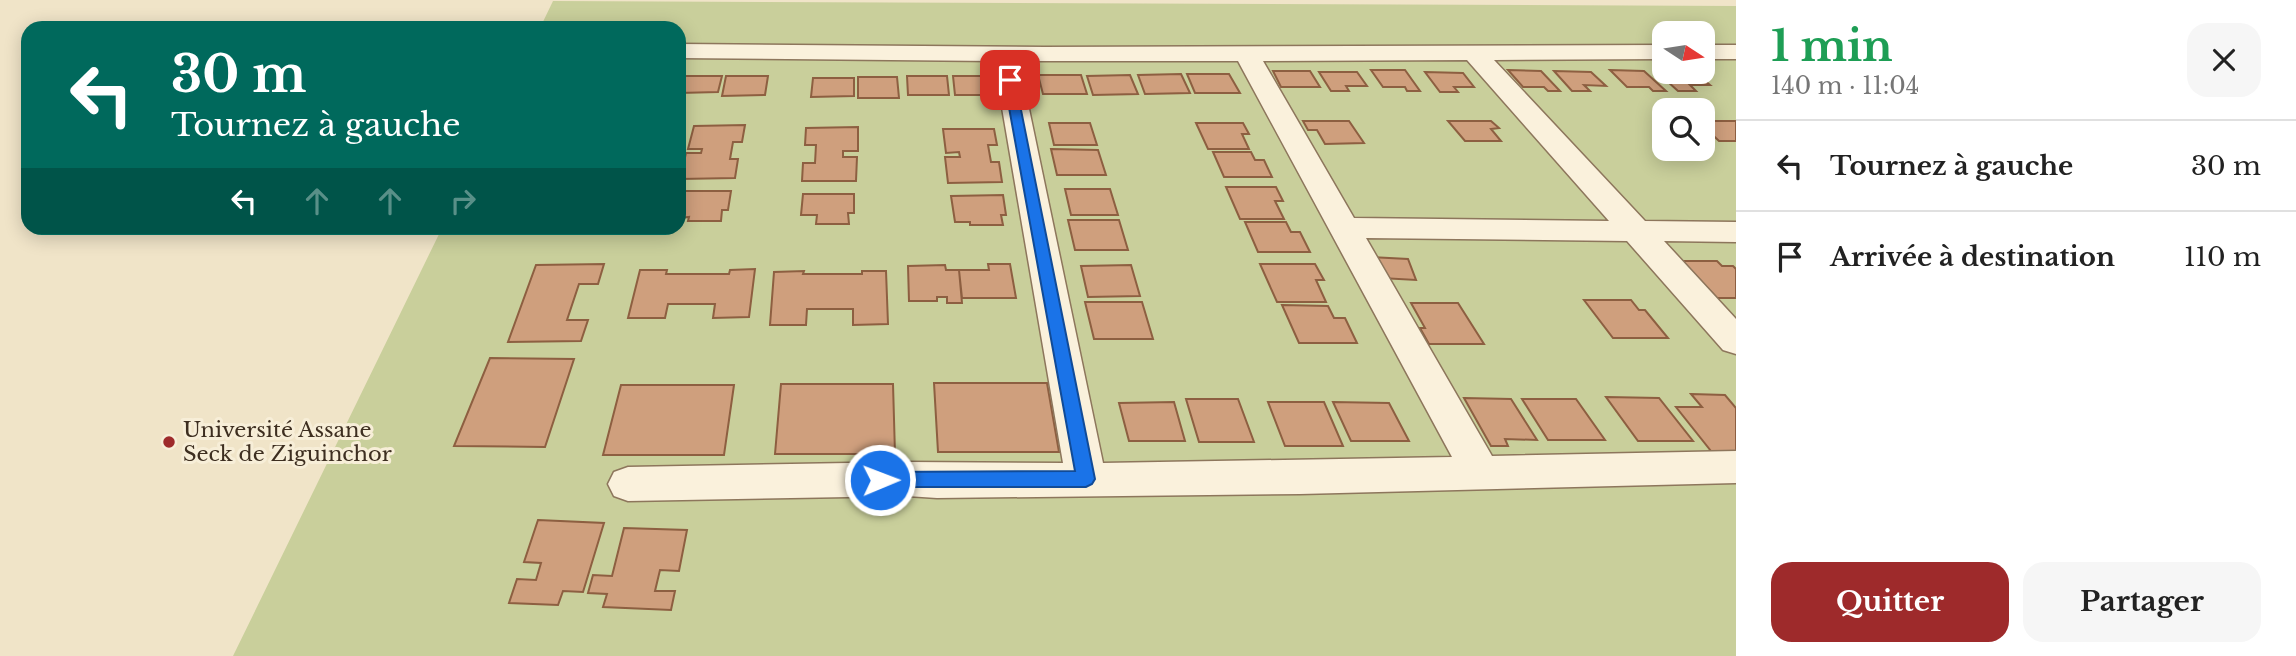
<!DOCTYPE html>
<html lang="fr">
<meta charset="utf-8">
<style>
:root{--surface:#fff;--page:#f6f6f6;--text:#222;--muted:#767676;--line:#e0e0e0;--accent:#9e2a2b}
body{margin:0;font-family:"Libre Baskerville",serif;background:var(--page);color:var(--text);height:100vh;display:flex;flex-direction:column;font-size:26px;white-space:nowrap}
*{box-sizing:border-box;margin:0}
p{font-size:23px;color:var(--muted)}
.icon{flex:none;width:38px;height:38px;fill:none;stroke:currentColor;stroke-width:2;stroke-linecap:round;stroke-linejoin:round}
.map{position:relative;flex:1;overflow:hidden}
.sheet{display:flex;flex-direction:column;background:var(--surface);width:560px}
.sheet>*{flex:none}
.banner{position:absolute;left:21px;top:21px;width:665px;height:214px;border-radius:21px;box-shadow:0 4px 18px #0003;background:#00695c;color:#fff;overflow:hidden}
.needle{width:46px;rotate:102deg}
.fabs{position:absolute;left:1652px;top:21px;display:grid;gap:14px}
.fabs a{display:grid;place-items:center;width:63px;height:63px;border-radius:14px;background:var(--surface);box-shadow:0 4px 18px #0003;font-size:35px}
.pin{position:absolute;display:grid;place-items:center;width:60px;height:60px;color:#fff;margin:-30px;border-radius:14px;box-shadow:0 4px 10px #0006}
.me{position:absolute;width:77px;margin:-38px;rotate:89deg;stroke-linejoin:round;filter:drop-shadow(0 0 5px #0008)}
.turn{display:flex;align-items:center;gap:24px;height:147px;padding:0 35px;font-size:32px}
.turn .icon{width:91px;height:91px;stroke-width:2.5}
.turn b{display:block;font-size:49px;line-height:60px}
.lanes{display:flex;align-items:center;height:66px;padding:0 35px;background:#0003;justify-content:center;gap:35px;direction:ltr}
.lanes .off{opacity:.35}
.round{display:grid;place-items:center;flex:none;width:74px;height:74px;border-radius:21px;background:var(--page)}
.summary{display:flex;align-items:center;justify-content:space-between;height:119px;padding:0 35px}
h1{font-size:42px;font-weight:700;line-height:52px;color:#1e9e55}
.button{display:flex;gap:14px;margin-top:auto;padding:14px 35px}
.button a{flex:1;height:80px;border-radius:21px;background:var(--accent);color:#fff;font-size:28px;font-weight:700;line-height:80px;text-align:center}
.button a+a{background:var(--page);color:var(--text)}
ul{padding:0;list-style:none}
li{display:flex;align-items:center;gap:21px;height:91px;padding:0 35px;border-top:2px solid var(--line)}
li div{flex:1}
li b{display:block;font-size:26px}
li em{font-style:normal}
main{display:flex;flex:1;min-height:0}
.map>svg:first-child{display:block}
.green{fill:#c9cf9b;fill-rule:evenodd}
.building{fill:#cf9f7d;stroke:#8d5f41;stroke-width:2}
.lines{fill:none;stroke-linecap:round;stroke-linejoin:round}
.street-casing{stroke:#8d765c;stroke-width:3}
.street{fill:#faf1dc;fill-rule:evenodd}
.route{fill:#1a73e8;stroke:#114b97;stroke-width:2}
.poi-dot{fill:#9e2a2b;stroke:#f7eed8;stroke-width:2.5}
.labels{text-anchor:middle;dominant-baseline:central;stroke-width:6;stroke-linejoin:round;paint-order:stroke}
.poi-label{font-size:21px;fill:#3d2e20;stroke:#f7eed8;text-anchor:start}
</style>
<main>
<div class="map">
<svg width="1736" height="656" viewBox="0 0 1736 656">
<rect width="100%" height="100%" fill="#f0e4c8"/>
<path class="green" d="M 553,1 L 1736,6 L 1736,656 L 233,656 L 442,228 L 679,228 L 679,28 L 540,28 ZM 1664,33 L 1703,33 L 1703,72 L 1664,72 ZM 1664,110 L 1703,110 L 1703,149 L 1664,149 Z"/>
<path class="building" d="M 1371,70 L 1405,70 L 1420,91 L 1407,91 L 1405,87 L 1383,87 Z
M 1508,70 L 1541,71 L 1560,91 L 1548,91 L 1544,87 L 1523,87 Z
M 1610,70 L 1644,71 L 1666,91 L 1653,91 L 1649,87 L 1627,87 Z
M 1273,71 L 1310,71 L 1320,87 L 1281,87 Z
M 1554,71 L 1591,72 L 1606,86 L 1584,85 L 1590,91 L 1572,91 Z
M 1656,71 L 1694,72 L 1710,85 L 1690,85 L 1696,91 L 1678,91 Z
M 1319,72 L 1357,72 L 1367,86 L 1346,86 L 1349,91 L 1331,91 Z
M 1425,72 L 1463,73 L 1474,87 L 1454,87 L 1458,92 L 1440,92 Z
M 1181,74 L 1190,93 L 1145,94 L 1138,75 Z
M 1187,74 L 1229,74 L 1240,93 L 1195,93 Z
M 1038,75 L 1081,75 L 1087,94 L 1043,94 Z
M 1130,75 L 1138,94 L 1093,95 L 1087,76 Z
M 682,76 L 722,76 L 718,92 L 679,93 Z
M 726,76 L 768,76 L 765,95 L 722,96 Z
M 907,76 L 947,76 L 949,95 L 908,95 Z
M 953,76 L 996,76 L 1000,95 L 955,95 Z
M 858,77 L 897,77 L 899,98 L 858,98 Z
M 813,78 L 854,78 L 854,96 L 811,97 Z
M 1303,121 L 1349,121 L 1364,143 L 1325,144 L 1317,130 L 1308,130 Z
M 1448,121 L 1491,121 L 1499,128 L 1491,129 L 1501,141 L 1465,141 Z
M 1703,121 L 1736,121 L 1736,141 L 1719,141 L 1703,126 Z
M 1049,123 L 1090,123 L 1097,145 L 1054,145 Z
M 1196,123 L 1243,123 L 1249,134 L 1242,134 L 1249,149 L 1208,149 Z
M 745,125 L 742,142 L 733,142 L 730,159 L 738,159 L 735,178 L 680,179 L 686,153 L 701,153 L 702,149 L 688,149 L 694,126 Z
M 858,127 L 858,151 L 843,151 L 843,157 L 857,157 L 856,181 L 802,181 L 803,163 L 815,163 L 816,145 L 805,145 L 806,128 Z
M 943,129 L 994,129 L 997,145 L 988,145 L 991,162 L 999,162 L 1002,182 L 948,183 L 945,157 L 960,157 L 959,152 L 946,153 Z
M 1051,149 L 1098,150 L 1106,175 L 1057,175 Z
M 1213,152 L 1251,152 L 1255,160 L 1264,160 L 1272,177 L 1224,177 Z
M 1226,187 L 1276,187 L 1283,201 L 1275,201 L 1284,219 L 1240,219 Z
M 1065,189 L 1110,189 L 1118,215 L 1071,215 Z
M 680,191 L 731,191 L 728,210 L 722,210 L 721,221 L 688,221 L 689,217 L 679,218 Z
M 803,194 L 854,194 L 854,213 L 848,213 L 849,224 L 816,224 L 817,215 L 801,215 Z
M 1003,195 L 1006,215 L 1001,215 L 1003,225 L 970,225 L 970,222 L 955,222 L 951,196 Z
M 1068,220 L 1119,220 L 1128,250 L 1075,250 Z
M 1245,222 L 1286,222 L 1291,232 L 1300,232 L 1310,252 L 1258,252 Z
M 1370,257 L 1408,259 L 1416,280 L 1381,278 Z
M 1682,261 L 1717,261 L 1722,266 L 1733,266 L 1736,269 L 1736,298 L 1717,298 Z
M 604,264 L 598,284 L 579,284 L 567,320 L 588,320 L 581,341 L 508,342 L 536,265 Z
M 988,264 L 1010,264 L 1016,298 L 962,298 L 959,270 L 989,270 Z
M 1260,264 L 1315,264 L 1324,280 L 1316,280 L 1326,302 L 1277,302 Z
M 945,265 L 946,270 L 959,270 L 962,303 L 947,303 L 947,297 L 937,297 L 937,301 L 909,301 L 908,266 Z
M 1131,265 L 1140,296 L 1088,297 L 1081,266 Z
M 755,269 L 749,317 L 713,318 L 715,304 L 668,304 L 665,318 L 628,318 L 640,270 L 667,270 L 666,274 L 729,274 L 730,270 Z
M 804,271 L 803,274 L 862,274 L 862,271 L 886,271 L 888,324 L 853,325 L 853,309 L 807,309 L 806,325 L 770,325 L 774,272 Z
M 1584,300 L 1631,300 L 1639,310 L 1645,310 L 1668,338 L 1613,338 Z
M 1085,302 L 1142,302 L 1153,339 L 1094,339 Z
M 1411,303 L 1458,303 L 1484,344 L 1429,344 L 1420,328 L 1425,328 Z
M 1282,305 L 1328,306 L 1334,318 L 1345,318 L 1357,343 L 1299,343 Z
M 490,358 L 574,359 L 545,447 L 454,446 Z
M 934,383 L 1047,383 L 1059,452 L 938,452 Z
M 781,384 L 893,384 L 895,454 L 775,454 Z
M 621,385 L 734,385 L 724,455 L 603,455 Z
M 1691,394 L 1725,395 L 1736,408 L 1736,451 L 1711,451 L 1676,407 L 1702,407 Z
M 1606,397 L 1659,398 L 1693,441 L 1638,441 Z
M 1464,398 L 1511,399 L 1537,440 L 1505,439 L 1508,446 L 1491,446 Z
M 1186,399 L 1238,399 L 1254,442 L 1199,442 Z
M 1522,399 L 1576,399 L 1605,440 L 1548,440 Z
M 1174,402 L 1185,441 L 1129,441 L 1119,403 Z
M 1268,402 L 1324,402 L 1343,446 L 1285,446 Z
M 1333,402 L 1389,403 L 1409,441 L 1351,441 Z
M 538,520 L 604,523 L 583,592 L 563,591 L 558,605 L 509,603 L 517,579 L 536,580 L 541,563 L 524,562 Z
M 624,528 L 687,530 L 679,571 L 660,570 L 655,591 L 675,591 L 671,610 L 603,607 L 607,594 L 588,593 L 593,575 L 612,576 Z"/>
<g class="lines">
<defs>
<path id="street" d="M 679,44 L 1044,47 L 1664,45 L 1664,59 L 1494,60 L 1645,221 L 1736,222 L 1736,242 L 1664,241 L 1736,319 L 1736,354 L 1723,350 L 1627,241 L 1366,238 L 1492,456 L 1736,451 L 1736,483 L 1300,494 L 937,498 L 907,496 L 628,501 L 614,496 L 608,484 L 614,472 L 628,467 L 907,462 L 1063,463 L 994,61 L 679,58 ZM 1467,60 L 1609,221 L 1354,218 L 1263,61 ZM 1019,61 L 1238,61 L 1452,457 L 1103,463 Z
M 1703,45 L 1736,45 L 1736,59 L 1703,59 Z"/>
</defs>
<use href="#street" class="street-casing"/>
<use href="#street" class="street"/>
</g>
<path class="route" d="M 1005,78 L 1015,80 L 1095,479 L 1092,484 L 1086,487 L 880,487 L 873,485 L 870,480 L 873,474 L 880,472 L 1075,471 L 1004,80 Z"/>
<circle class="poi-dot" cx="169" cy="442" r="7"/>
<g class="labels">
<g class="poi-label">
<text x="183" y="430">Université Assane<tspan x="183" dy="24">Seck de Ziguinchor</tspan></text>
</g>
</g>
</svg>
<div class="fabs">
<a><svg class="needle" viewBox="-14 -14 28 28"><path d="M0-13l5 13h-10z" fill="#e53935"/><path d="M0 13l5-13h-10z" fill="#767676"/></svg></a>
<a><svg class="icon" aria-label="search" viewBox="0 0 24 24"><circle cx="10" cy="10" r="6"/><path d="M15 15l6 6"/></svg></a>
</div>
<div class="pin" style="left:1010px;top:80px;background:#d93025"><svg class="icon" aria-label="arrive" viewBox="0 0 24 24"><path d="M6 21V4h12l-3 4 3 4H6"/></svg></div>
<svg class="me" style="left:880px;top:480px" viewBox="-20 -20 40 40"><circle r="17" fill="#1a73e8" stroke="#fff" stroke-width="3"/><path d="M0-11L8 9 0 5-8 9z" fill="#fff"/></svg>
<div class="banner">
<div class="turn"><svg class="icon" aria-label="left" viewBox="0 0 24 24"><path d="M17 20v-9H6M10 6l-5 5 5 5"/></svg><div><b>30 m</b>Tournez à gauche</div></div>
<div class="lanes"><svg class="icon" aria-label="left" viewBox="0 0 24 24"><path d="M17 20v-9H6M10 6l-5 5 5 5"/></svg><svg class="icon off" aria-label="ahead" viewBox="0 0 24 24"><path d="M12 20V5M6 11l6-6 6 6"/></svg><svg class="icon off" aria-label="ahead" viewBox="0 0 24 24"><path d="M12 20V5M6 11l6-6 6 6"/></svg><svg class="icon off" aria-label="right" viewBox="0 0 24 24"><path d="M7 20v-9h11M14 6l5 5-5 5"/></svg></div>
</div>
</div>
<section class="sheet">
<div class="summary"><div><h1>1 min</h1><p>140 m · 11:04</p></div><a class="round"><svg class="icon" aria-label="close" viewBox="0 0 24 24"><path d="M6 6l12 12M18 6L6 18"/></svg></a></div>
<ul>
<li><svg class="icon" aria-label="left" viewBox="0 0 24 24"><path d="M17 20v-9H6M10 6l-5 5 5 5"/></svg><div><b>Tournez à gauche</b></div><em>30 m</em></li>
<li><svg class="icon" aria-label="arrive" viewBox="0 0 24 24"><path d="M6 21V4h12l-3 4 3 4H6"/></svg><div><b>Arrivée à destination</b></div><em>110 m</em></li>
</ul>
<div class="button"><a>Quitter</a><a>Partager</a></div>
</section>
</main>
